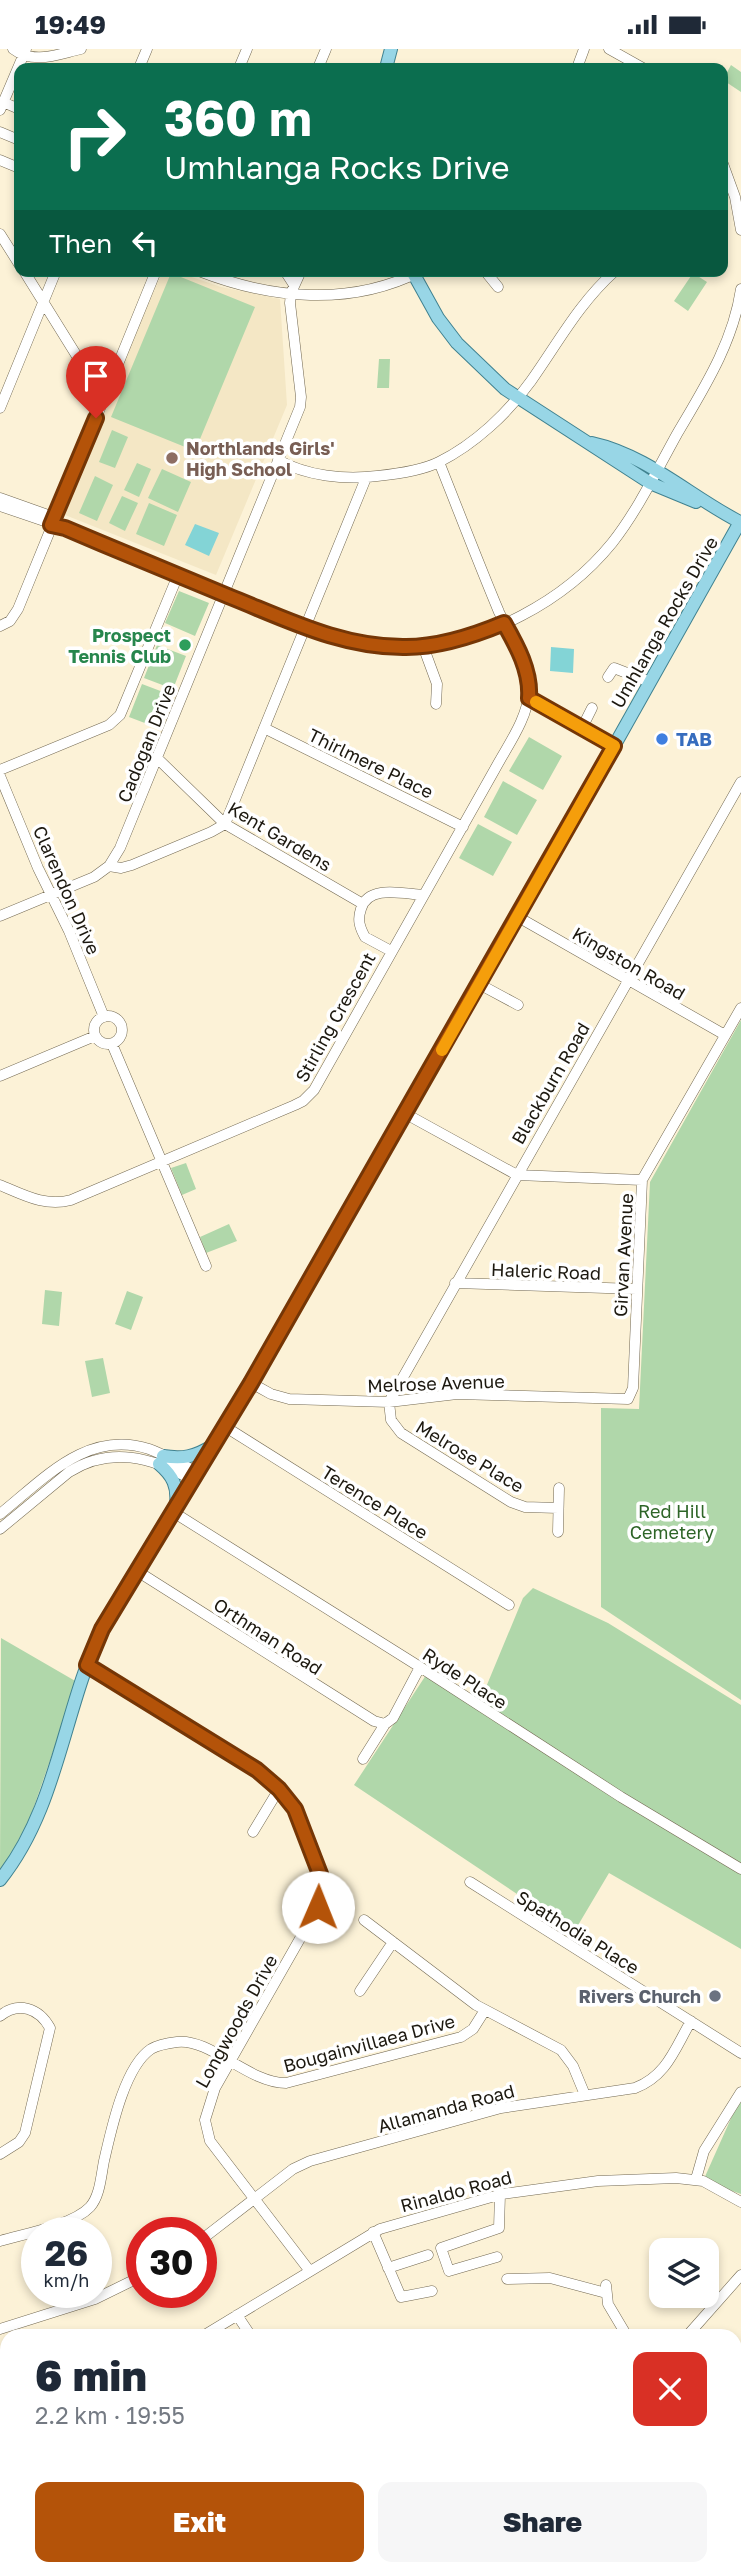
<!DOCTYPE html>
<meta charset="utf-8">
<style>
:root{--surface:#fff;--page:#f6f6f7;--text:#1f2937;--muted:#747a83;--accent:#b45309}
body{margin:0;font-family:"Golos Text",sans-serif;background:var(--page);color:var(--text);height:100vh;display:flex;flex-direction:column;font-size:26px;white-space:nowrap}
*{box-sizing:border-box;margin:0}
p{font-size:23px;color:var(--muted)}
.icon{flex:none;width:38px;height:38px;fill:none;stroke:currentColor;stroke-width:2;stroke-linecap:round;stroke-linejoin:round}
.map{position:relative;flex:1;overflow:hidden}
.drawer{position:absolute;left:0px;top:2280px;width:742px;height:247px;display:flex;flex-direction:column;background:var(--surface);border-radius:21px 21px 0 0;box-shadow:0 4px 10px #0003}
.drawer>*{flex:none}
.top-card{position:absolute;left:14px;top:14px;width:714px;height:214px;border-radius:14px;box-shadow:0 4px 10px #0003;background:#0b6e4f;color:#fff;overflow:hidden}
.buttons{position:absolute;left:649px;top:2189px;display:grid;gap:14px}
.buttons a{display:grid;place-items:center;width:70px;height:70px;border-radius:14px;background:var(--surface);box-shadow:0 4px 10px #0003;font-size:35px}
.speed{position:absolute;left:21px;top:2168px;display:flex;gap:14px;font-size:35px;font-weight:700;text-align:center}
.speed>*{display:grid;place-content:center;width:91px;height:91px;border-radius:50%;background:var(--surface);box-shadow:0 4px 10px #0003;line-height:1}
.speed small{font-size:18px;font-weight:400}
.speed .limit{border:10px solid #d22;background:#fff;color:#111}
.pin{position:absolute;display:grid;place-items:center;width:60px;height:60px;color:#fff;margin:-72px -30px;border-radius:50% 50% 50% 0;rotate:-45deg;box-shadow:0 0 7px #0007}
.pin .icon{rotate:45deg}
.me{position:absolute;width:77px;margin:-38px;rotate:1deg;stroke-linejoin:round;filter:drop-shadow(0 0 5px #0008)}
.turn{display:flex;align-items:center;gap:24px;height:147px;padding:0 35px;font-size:32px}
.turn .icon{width:91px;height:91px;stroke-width:2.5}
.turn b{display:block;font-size:49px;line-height:60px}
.then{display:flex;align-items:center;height:66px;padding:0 35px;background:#0003;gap:14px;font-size:26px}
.round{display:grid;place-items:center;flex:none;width:74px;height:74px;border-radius:14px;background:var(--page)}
.overview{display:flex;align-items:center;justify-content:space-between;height:119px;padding:0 35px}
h1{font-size:42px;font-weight:800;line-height:52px}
.button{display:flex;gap:14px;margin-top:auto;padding:14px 35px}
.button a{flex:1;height:80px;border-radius:14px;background:var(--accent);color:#fff;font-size:28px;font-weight:800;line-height:80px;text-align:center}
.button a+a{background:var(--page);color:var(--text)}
.status{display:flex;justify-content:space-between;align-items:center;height:49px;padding:0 35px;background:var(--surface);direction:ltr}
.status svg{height:19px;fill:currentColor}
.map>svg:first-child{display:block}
.built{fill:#f4e7c5}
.green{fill:#b0d7aa}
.water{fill:#83d4d6}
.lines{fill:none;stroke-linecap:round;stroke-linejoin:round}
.minor-casing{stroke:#736952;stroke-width:11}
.major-casing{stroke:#408290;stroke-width:14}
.minor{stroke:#fff;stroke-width:10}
.major{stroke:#98d6e6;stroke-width:12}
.route-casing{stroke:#753606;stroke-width:18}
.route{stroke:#b45309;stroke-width:12}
.slow{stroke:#f59e0b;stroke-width:12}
.education-dot{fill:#8d6e63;stroke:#fff;stroke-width:2.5}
.leisure-dot{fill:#2e9e5b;stroke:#fff;stroke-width:2.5}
.shop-dot{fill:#3f7fe0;stroke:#fff;stroke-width:2.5}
.worship-dot{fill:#6b7280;stroke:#fff;stroke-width:2.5}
.labels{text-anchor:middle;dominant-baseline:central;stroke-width:7;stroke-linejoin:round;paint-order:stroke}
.education-label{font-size:18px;font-weight:bold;fill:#785e54;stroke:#fff;text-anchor:start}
.street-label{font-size:18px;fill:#1c180f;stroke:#fff}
.leisure-label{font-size:18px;font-weight:bold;fill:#27864d;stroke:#fff;text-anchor:end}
.shop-label{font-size:18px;font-weight:bold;fill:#366cbe;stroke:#fff;text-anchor:start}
.park-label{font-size:18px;fill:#2e6527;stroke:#fff}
.worship-label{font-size:18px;font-weight:bold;fill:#5b616d;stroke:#fff;text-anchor:end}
</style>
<div class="status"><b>19:49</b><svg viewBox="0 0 49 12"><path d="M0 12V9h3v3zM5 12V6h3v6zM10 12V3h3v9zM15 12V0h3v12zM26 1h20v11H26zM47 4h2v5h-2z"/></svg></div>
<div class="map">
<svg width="741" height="2526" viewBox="0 0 741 2526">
<rect width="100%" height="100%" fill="#fcf2d7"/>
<path class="built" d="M 163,222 L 174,222 L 221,238 L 280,250 L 287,356 L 216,526 L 55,462 Z"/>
<path class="green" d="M 731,16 L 741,23 L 741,43 L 723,31 Z
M 171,224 L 255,258 L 195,402 L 111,368 Z
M 693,224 L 707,233 L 688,262 L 674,252 Z
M 379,310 L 390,310 L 389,339 L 377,339 Z
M 112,381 L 128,388 L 115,419 L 99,413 Z
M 137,414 L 151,420 L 139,448 L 124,441 Z
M 162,420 L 191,433 L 178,463 L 148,449 Z
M 95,427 L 113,436 L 97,472 L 79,464 Z
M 122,447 L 138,454 L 125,482 L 109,474 Z
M 149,454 L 177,466 L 164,497 L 136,485 Z
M 179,542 L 209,554 L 195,587 L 165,574 Z
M 157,596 L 186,607 L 173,640 L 144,629 Z
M 142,635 L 171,646 L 158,679 L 129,668 Z
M 529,688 L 562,707 L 543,741 L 509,722 Z
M 503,732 L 537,751 L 517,786 L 484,768 Z
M 478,775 L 512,793 L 493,827 L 459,809 Z
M 741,971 L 741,1651 L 601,1558 L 601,1359 L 639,1360 L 650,1133 Z
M 186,1114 L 196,1140 L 182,1146 L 171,1119 Z
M 229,1175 L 237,1192 L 206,1204 L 200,1188 Z
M 45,1241 L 62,1243 L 59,1277 L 42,1275 Z
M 127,1242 L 143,1248 L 131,1281 L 115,1275 Z
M 103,1309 L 110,1344 L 92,1348 L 85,1312 Z
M 533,1539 L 608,1574 L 741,1656 L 741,1900 L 609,1824 L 574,1883 L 354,1736 L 428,1623 L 479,1655 L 523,1549 Z
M 1,1589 L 77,1633 L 29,1772 L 8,1810 L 0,1820 Z
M 741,2047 L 741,2145 L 703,2132 Z"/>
<path class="water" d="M 195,475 L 219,484 L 209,507 L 185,496 Z
M 551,598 L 574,600 L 573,624 L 550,622 Z"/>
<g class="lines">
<defs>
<path id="minor" d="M 13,0 C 34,16 58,5 81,0
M 609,0 L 643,19
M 139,19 L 147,0
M 239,19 L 247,0
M 318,19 L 326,0
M 577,19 L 584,0
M 3,53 L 19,60
M 0,61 L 26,0
M 0,83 L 19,91
M 0,111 L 19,119
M 723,115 L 735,148 L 741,181
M 0,185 L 19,215
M 24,222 L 93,333 L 106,344
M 199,222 C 271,250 350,258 421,222
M 285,222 L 294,236
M 485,222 L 498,238
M 0,359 L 56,222
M 278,411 C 307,427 344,431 377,427 C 397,425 421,422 439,413 C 475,395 508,364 531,332 C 558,294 579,254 615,222
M 0,449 L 45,465 L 59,475
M 0,457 L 65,479 L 336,589 C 360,595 385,599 410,598 C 485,595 565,552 612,494 C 638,461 657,421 677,385 C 704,339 733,294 741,240
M 0,577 L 10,572 L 18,560 L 156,222
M 423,597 L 437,635 L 436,655
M 608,628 L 614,619 L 650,633
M 529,649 L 614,697
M 264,679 L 463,778
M 582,679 L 592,659
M 157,709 L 225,775 L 363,855
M 0,721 L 109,676 L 120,666 L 123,659 L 178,526
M 0,727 L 38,819 L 69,882 L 104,968
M 109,817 L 120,799 L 300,358 L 301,348 L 290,254 L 291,244 L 301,222
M 0,867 L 94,828 L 109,817 L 121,819 L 132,816 L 211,783 L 225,775 L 366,429
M 518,868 L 725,986
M 391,902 L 365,888 C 360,879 357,871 361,860 C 368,835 404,845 423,846
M 479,935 L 518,956
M94 981a14 14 0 1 1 28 0a14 14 0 1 1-28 0Z
M 112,995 L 206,1217
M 0,1027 L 95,987
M 406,1065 L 517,1126 L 642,1131
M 0,1136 C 24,1146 45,1158 71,1151 L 295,1056 L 303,1052 L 314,1041 L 495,720 C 508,696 528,669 529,642 C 531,614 510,587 499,563 C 478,513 459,463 439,413
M 455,1234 L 636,1240
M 251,1334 L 271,1345 L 289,1350 L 389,1353 L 457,1345 L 628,1350 L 633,1339 L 642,1131 L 741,959
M 224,1377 L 509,1556
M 558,1459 L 525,1458 L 511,1453 L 401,1384 L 391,1371 L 389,1353 L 741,733
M 173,1463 L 420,1618 L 621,1748 L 741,1820
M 0,1465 C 44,1430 87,1380 149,1400 C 166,1406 181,1416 198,1423
M 0,1480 L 69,1423 C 110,1397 152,1408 192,1431
M 558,1483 L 559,1439
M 137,1522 L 374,1672 L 385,1675
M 87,1616 L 257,1722 L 279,1740 L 295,1760 L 320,1825 L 322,1837 L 318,1858 L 215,2039 L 205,2071 L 210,2092 L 309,2221
M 363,1710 L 385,1675 L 393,1669 L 420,1618
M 253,1783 L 279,1740
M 470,1833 L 741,2004
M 364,1871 L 476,1956 L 561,2001 L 573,2017 L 585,2046
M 360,1942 L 393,1893
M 0,1967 C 18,1952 39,1959 50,1979 L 25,2084 L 19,2093 L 0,2105
M 696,2130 L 704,2102 L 741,2043
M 373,2183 L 401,2248 L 432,2242
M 201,2191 L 293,2120 L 310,2112 L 501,2059 L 635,2039 C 667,2027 675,1999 691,1972
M 0,2192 C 24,2185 73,2176 90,2158 C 100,2147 101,2127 104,2112 C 111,2082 124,2018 151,2000 C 158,1996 169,1994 177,1993 C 211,1989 248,2034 286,2034 L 461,1988 L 473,1980 L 485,1961
M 497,2208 L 449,2222 L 441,2199 L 499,2179 L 500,2145
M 388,2219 L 428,2206
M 507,2230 L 550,2229 L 606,2244
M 606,2236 L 608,2255 L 627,2287
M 237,2266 L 251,2287
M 0,2280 L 95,2250 L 142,2227
M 203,2287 L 380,2180 L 502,2145 L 598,2132 L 676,2129 L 703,2132 L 741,2153
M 687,2287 L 741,2226
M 735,2363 L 741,2362
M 0,2368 L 7,2366
M 0,2403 L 7,2425
M 38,2520 L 39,2526
M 395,2520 L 403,2526
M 575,2520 L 597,2526
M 156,2526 L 165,2520
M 416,2526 L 421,2520
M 511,2526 L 515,2520
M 724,2526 L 741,2518"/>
<path id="major" d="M 386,19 L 391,0
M 412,222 L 438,269 L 457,294 L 505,340 L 650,434 L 696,453
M 163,1407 C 182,1410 195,1408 212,1397
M 159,1415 C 173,1427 178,1437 176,1456
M 0,1831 C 58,1759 63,1661 102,1580 L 251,1334 L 518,868 L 740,473 C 691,448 647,406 592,394"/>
</defs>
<use href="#minor" class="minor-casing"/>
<use href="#major" class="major-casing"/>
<use href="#minor" class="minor"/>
<use href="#major" class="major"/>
</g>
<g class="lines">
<defs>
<path id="route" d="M 96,369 L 51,476 L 65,479 C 119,502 173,524 228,547 C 286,570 342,599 406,598 C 440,598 473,587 504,574 C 517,597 531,622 529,649 L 614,697 L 251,1334 L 102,1580 L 87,1616 L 257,1721 L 279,1740 L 295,1760 L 320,1825 L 322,1837 L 318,1858"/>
</defs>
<use href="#route" class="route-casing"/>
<use href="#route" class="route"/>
<path class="slow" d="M 442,1001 L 614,697 L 536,653"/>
</g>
<circle class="education-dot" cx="172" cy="409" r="7"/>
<circle class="leisure-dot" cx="185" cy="596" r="7"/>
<circle class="shop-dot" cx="662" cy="690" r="7"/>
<circle class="worship-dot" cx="715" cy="1947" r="7"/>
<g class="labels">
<g class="education-label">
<text x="186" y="399">Northlands Girls'<tspan x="186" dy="21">High School</tspan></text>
</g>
<g class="street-label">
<text transform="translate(664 573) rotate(-60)">Umhlanga Rocks Drive</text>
<text transform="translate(146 694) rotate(-68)">Cadogan Drive</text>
<text transform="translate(371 714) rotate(26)">Thirlmere Place</text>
<text transform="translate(280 787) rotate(31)">Kent Gardens</text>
<text transform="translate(67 841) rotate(66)">Clarendon Drive</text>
<text transform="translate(629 914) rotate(30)">Kingston Road</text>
<text transform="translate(335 968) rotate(-61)">Stirling Crescent</text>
<text transform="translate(550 1034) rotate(-60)">Blackburn Road</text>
<text transform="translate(623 1206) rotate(-87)">Girvan Avenue</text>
<text transform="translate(546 1222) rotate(2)">Haleric Road</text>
<text transform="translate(436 1334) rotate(-2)">Melrose Avenue</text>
<text transform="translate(470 1407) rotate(31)">Melrose Place</text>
<text transform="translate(375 1453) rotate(32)">Terence Place</text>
<text transform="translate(268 1587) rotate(33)">Orthman Road</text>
<text transform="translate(465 1629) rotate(33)">Ryde Place</text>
<text transform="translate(578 1883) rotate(32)">Spathodia Place</text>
<text transform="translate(236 1972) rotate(-61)">Longwoods Drive</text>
<text transform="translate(369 1994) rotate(-15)">Bougainvillaea Drive</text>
<text transform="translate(446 2059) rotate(-15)">Allamanda Road</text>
<text transform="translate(456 2142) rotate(-15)">Rinaldo Road</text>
</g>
<g class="leisure-label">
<text x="171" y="586">Prospect<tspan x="171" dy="21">Tennis Club</tspan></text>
</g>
<g class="shop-label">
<text x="676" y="690">TAB</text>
</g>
<g class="park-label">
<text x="672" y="1462">Red Hill<tspan x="672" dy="21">Cemetery</tspan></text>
</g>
<g class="worship-label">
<text x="701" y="1947">Rivers Church</text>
</g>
</g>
</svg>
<div class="buttons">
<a><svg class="icon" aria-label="layers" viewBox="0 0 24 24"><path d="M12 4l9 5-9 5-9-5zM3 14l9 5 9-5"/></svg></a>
</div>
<div class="speed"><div>26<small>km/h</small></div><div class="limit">30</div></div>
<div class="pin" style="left:96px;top:369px;background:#d93025"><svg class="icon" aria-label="arrive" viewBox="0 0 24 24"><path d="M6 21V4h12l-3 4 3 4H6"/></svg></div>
<svg class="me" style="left:318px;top:1858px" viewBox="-20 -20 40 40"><circle r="19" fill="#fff"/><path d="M0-13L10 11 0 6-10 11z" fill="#b45309"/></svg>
<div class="top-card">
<div class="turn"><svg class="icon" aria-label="right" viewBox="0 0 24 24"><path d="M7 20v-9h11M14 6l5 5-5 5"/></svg><div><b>360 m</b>Umhlanga Rocks Drive</div></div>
<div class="then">Then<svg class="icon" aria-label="left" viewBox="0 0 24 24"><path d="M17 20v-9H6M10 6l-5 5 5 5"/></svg></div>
</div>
<section class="drawer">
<div class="overview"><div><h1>6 min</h1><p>2.2 km · 19:55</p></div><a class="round" style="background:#d93025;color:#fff"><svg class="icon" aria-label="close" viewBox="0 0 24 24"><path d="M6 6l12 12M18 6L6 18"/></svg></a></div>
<div class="button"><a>Exit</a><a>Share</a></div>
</section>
</div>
